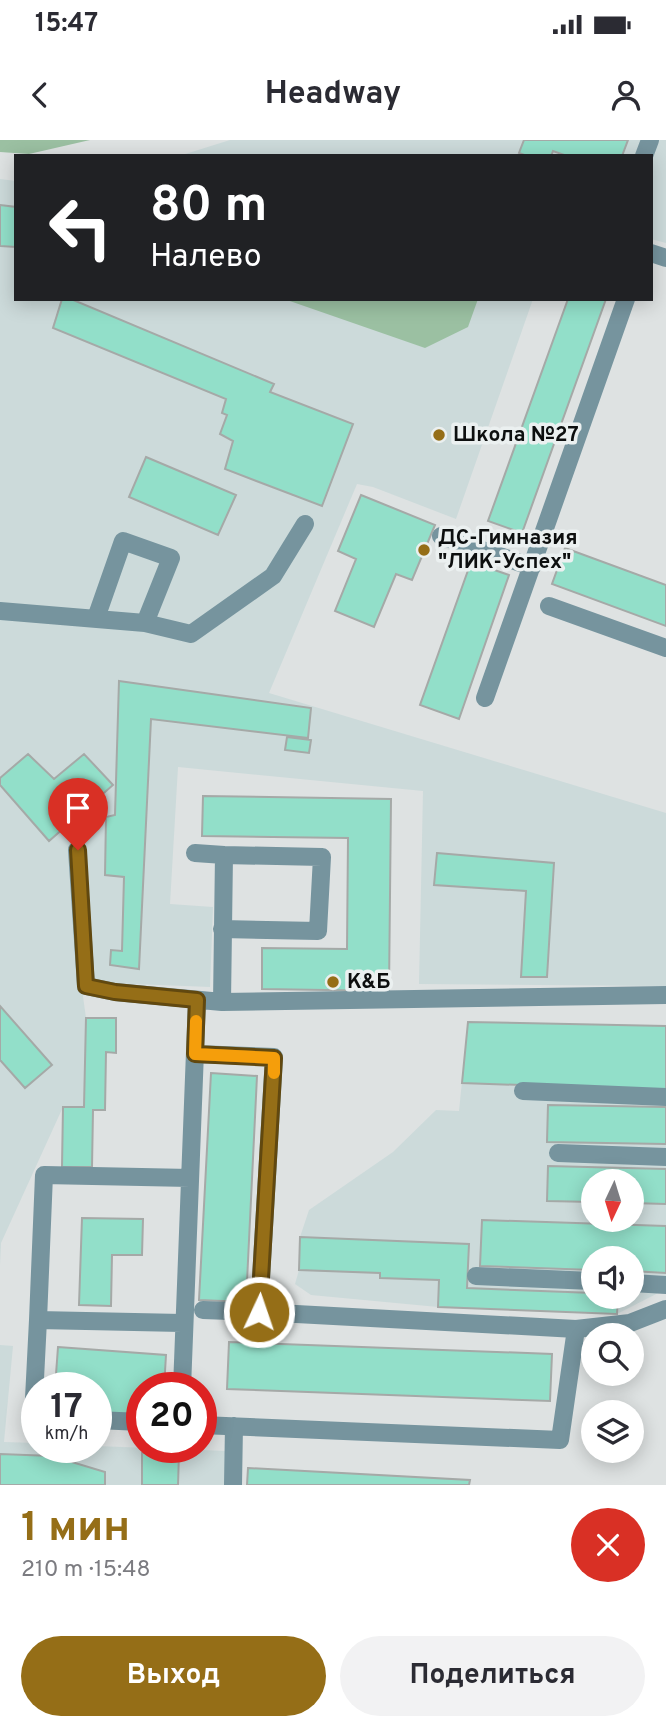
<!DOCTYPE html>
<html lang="ru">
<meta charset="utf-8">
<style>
:root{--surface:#fff;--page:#f2f2f3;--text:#2b2b33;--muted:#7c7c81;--accent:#956e17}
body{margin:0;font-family:Overpass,sans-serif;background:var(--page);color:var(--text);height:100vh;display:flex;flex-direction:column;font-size:26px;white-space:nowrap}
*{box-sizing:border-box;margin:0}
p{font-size:23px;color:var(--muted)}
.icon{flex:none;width:38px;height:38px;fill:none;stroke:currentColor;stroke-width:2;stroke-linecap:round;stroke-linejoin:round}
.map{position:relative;height:1345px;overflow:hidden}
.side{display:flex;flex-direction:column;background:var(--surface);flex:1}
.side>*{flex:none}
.top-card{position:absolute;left:14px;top:14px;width:639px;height:147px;border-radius:0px;box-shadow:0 4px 18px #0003;background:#202124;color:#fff;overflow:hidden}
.needle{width:46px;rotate:184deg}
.tools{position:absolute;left:581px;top:1029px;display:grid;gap:14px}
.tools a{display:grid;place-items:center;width:63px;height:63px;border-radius:50%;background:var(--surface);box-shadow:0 4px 18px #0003;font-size:35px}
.speed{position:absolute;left:21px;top:1232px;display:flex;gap:14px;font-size:35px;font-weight:700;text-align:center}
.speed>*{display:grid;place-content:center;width:91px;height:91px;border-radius:50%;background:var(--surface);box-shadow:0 4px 18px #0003;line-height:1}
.speed small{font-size:18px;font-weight:400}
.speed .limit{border:10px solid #d22;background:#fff;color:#111}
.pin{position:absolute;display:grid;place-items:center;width:60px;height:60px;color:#fff;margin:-72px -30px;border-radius:50% 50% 50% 0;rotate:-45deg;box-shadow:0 0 7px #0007}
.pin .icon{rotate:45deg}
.me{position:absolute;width:77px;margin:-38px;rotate:3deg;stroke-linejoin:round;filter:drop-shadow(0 0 5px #0008)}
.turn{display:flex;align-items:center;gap:24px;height:147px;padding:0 21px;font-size:32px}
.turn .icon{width:91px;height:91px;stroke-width:2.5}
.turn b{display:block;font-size:49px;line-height:60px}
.round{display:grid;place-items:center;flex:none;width:74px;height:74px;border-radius:37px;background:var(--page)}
.head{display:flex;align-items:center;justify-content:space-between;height:119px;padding:0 21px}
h1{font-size:42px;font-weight:700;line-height:52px;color:var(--accent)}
.cta{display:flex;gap:14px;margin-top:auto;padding:14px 21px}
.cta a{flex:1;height:80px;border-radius:42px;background:var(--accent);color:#fff;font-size:28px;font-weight:700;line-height:80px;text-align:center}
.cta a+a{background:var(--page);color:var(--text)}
.status{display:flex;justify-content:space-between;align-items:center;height:49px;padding:0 35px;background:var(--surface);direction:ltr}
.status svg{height:19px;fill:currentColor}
header{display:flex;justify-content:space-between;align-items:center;height:91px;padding:0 21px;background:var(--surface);font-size:32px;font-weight:700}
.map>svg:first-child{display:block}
.built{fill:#ccdada;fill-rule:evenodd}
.green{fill:#9bc0a2}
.building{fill:#92dfc9;stroke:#a5a9a7;stroke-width:2}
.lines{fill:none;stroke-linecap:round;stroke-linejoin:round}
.minor{stroke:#76949e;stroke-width:18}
.route-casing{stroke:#61480f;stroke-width:18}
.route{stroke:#956e17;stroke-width:12}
.slow{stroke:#f59e0b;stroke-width:12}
.poi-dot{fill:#956e17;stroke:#ebf0f0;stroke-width:2.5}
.labels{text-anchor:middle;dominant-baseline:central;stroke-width:7;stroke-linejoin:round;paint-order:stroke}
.poi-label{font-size:21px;font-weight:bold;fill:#0d0f0f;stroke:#ebf0f0;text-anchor:start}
</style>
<div class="status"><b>15:47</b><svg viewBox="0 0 49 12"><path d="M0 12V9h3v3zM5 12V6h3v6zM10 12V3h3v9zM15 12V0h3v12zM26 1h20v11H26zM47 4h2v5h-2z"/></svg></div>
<header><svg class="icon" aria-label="back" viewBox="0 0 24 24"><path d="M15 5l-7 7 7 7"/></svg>Headway<svg class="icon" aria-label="person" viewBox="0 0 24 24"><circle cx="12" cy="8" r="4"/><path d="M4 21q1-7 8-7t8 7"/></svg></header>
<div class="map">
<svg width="666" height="1345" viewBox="0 0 666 1345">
<rect width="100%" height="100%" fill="#dee2e2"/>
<path class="built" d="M 230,0 L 666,0 L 666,103 L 651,99 L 651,16 L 179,16 Z
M 0,39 L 16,41 L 16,159 L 533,159 L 456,379 L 373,347 L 357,344 L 269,553 L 666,673 L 666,846 L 419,844 L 423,651 L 178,627 L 170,764 L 213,767 L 210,847 L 81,842 L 86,878 L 84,967 L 63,967 L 1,1103 L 0,1125 Z
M 468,882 L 666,886 L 666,1149 L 617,1174 L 438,1167 L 311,1155 L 295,1144 L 299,1130 L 300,1097 L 309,1070 L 393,1012 L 436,970 L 459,971 ZM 593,1041 L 632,1041 L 632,1080 L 593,1080 ZM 593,1118 L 632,1118 L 632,1157 L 593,1157 Z
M 0,1205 L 13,1206 L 4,1302 L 37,1303 L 37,1307 L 96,1306 L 226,1311 L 225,1345 L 0,1345 Z"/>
<path class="green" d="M 0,0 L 90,0 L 29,14 L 0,12 Z
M 284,159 L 478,159 L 468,187 L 425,208 Z"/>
<path class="building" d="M 524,0 L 628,0 L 622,16 L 567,16 L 553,11 L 551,16 L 527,16 L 519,13 Z
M 0,65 L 16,67 L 16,107 L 0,106 Z
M 62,159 L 71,159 L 274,244 L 270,252 L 353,284 L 322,366 L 225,329 L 233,301 L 220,294 L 227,275 L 222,273 L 226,259 L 53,188 Z
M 568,159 L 606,159 L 522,393 L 488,381 Z
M 146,317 L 236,355 L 218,395 L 129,357 Z
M 361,355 L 435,385 L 412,440 L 396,434 L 374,487 L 335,471 L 356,419 L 338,411 Z
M 565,408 L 666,445 L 666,486 L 552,444 Z
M 471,422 L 509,435 L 459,579 L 420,565 Z
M 119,541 L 311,568 L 308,598 L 151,579 L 139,829 L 110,825 L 111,810 L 122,811 L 124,737 L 105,735 L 106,677 L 115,675 Z
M 287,597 L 311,600 L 309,613 L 285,610 Z
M 28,614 L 54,639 L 84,614 L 113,645 L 49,701 L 0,645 L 0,638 Z
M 203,656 L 391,659 L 389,851 L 262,849 L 262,808 L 347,809 L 348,698 L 202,696 Z
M 437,713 L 554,723 L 547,837 L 521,837 L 526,751 L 434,745 Z
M 0,866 L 52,925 L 25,948 L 0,920 Z
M 86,878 L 116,878 L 116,913 L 106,912 L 105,970 L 93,970 L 92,1027 L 62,1027 L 63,967 L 84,967 Z
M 468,882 L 666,886 L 666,950 L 462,943 Z
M 211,933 L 257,936 L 246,1162 L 199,1160 Z
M 548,965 L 666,967 L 666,1004 L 547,1002 Z
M 548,1026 L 666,1029 L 666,1064 L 632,1063 L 632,1041 L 593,1041 L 593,1062 L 547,1061 Z
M 82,1078 L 143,1079 L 142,1115 L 112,1115 L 111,1166 L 79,1165 Z
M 482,1080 L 666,1086 L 666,1133 L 632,1131 L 632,1118 L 593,1118 L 593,1130 L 480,1126 Z
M 300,1097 L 469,1104 L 467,1148 L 593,1153 L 593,1157 L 618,1157 L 617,1174 L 438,1167 L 439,1140 L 380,1138 L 380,1133 L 299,1130 Z
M 229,1202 L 552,1214 L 550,1261 L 227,1249 Z
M 58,1207 L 166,1215 L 164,1248 L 142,1248 L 142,1276 L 96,1273 L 96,1248 L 55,1248 Z
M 142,1313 L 179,1313 L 178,1345 L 142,1345 Z
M 0,1314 L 52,1316 L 105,1332 L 105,1345 L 0,1345 Z
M 248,1328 L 470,1340 L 469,1345 L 247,1345 Z"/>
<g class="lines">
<path class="minor" d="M 644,16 L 650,0
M 651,113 L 666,118
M 441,396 L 532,427
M 549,466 L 666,508
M 0,471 L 145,483 L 191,494 L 273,436 L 305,384
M 96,478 L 123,401 L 171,418 L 145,483
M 485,558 L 626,159
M 77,710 L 86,846 L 115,852 L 222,862 L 666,855
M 195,713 L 224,715
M 222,789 L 318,791 L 322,717 L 224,715 L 222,862
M 195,914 L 274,917 L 259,1172 L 576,1189 L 630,1183 L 666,1169
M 523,951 L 666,957
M 558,1013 L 666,1017
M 476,1136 L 593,1141
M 632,1143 L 666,1145
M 203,1170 L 259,1172
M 38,1180 L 44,1035 L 190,1038
M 182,1248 L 197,860
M 37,1278 L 33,1278 L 38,1180 L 182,1183
M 96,1280 L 142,1282
M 201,1285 L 560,1300 L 576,1189
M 233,1345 L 234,1286"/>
</g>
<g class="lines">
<defs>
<path id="route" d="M 78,710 L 86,846 L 115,852 L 197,860 L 195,914 L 274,918 L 259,1172"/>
</defs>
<use href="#route" class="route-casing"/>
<use href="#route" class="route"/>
<path class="slow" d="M 196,881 L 195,914 L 274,918 L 274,933"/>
</g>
<g class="poi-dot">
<circle cx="439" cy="295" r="7"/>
<circle cx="424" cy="410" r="7"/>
<circle cx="333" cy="842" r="7"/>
</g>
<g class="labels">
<g class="poi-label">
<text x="453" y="295">Школа №27</text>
<text x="438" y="398">ДС-Гимназия<tspan x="438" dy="24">"ЛИК-Успех"</tspan></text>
<text x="347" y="842">К&amp;Б</text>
</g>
</g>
</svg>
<div class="tools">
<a><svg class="needle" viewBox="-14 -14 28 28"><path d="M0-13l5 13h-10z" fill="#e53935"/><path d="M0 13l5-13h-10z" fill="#7c7c81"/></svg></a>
<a><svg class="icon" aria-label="sound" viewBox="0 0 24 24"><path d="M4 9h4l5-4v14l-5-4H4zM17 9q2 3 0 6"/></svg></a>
<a><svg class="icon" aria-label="search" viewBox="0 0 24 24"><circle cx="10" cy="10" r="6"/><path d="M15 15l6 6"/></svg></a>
<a><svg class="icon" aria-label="layers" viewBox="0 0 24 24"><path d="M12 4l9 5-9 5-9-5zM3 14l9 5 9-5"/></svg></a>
</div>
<div class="speed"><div>17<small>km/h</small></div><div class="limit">20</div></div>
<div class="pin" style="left:78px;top:710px;background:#d93025"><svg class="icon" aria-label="arrive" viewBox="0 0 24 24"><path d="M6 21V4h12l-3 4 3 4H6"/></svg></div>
<svg class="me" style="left:259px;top:1172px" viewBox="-20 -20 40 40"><circle r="17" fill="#956e17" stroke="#fff" stroke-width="3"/><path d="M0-11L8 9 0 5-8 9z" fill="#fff"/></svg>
<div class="top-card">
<div class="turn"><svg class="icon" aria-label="left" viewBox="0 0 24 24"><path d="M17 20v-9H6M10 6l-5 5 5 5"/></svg><div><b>80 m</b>Налево</div></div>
</div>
</div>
<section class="side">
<div class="head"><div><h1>1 мин</h1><p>210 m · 15:48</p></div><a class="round" style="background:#d93025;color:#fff"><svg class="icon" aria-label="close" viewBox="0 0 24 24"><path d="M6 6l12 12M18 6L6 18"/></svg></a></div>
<div class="cta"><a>Выход</a><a>Поделиться</a></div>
</section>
